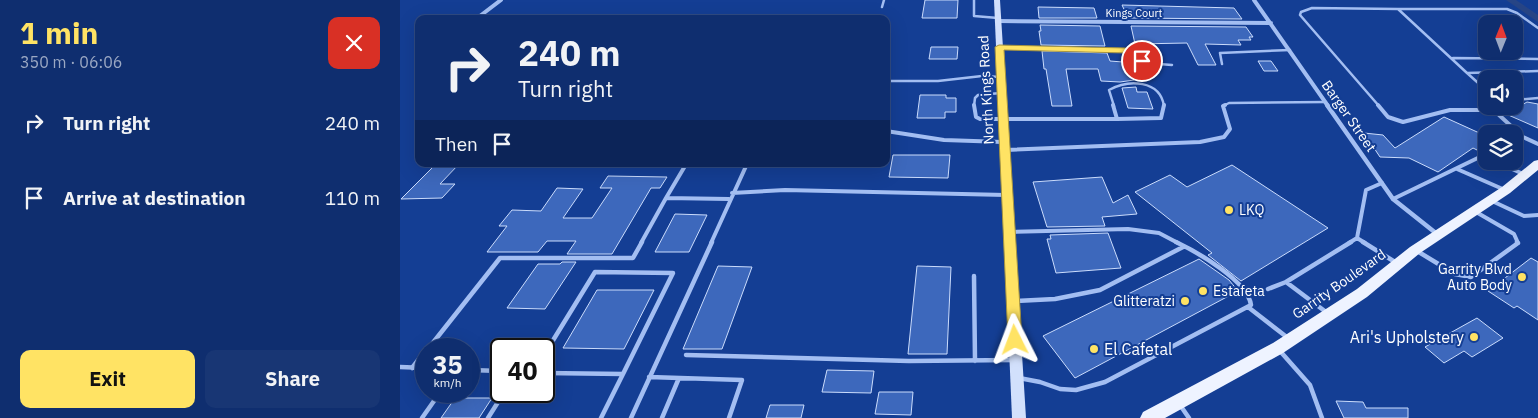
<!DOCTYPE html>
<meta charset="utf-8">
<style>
:root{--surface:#0f2e6f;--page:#183674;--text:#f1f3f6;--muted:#9ba8c3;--line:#2f4a82;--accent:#ffe364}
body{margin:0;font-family:"IBM Plex Sans",sans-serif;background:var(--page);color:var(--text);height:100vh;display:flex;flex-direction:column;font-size:19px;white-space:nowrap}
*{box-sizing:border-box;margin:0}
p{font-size:16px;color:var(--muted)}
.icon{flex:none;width:28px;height:28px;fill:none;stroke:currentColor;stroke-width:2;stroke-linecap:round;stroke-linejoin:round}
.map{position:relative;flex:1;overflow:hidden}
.details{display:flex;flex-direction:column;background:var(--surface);width:400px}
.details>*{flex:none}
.hud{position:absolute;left:15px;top:15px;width:475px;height:152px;border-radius:10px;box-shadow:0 5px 20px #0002,0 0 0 1px var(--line);background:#0f2e6f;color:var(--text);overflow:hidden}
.needle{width:32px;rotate:1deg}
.controls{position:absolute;left:1078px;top:15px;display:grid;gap:10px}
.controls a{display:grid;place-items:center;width:45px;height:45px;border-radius:10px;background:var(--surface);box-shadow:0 5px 20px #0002,0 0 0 1px var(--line);font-size:25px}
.speed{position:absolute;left:15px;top:338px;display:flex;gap:10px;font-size:25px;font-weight:700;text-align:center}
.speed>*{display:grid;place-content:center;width:65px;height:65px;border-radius:50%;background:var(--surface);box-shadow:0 5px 20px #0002,0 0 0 1px var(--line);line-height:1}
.speed small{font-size:12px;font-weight:400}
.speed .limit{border:2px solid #111;border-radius:8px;background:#fff;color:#111}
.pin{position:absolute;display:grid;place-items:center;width:42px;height:42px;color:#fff;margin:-21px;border:2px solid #fff;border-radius:50%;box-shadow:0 1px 5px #0007}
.me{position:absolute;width:55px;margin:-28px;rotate:357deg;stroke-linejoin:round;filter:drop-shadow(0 0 4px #0008)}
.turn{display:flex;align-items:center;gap:18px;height:105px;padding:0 20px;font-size:22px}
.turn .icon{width:65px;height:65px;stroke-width:2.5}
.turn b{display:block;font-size:35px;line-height:42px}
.then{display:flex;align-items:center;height:48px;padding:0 20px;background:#0003;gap:10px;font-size:19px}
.round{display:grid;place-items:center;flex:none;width:52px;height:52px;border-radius:10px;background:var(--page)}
.headline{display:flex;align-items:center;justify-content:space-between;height:85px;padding:0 20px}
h1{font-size:30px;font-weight:800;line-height:38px;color:var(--accent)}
.primary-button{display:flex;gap:10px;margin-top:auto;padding:10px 20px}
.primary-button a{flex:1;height:58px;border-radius:10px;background:var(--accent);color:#111;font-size:20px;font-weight:800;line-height:58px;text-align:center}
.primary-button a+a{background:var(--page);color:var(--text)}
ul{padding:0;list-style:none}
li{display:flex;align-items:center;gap:15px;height:75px;padding:0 20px}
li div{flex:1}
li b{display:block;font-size:19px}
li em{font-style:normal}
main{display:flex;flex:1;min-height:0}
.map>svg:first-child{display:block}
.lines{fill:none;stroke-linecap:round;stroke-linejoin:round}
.canal{fill:#274586;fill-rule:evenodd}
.building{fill:#3d68bc;stroke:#cbdcfc}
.lane-far2{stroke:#a3bef2;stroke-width:2.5}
.lane-far1{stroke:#a3bef2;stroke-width:4}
.lane{stroke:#a3bef2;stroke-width:4.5}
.street-far1{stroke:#a3bef2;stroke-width:4}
.street{stroke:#a3bef2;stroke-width:4.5}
.secondary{fill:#d2e0fc;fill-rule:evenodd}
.primary{fill:#eef3ff;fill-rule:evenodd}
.route{fill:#ffe364;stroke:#a69441}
.poi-dot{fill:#ffe364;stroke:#143e94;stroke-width:2}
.labels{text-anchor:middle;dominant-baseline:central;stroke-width:4;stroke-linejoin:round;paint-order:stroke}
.far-street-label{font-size:11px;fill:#fff;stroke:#143e94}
.street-label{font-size:14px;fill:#fff;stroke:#143e94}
.poi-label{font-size:14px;fill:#fff;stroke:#143e94;text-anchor:start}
.near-poi-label{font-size:16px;fill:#fff;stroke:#143e94;text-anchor:end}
</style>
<main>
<section class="details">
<div class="headline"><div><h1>1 min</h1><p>350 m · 06:06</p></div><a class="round" style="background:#d93025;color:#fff"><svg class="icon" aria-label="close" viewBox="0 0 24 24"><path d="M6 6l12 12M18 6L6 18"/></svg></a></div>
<ul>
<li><svg class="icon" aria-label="right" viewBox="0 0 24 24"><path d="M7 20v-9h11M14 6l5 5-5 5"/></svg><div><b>Turn right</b></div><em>240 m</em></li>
<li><svg class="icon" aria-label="arrive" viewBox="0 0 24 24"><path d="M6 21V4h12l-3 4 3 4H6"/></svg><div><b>Arrive at destination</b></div><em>110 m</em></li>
</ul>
<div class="primary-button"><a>Exit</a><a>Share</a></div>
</section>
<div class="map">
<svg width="1138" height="418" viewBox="0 0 1138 418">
<rect width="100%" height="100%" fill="#143e94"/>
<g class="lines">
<path class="canal" d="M 1106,0 L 1116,0 L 1138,15 L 1138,22 Z"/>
</g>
<path class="building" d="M 525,0 L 558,0 L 557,18 L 522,18 Z
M 722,5 L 834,8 L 842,19 L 728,18 Z
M 638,7 L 694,8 L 697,18 L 639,18 Z
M 640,25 L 700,26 L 705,46 L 641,45 L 639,31 L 641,31 Z
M 731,26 L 846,27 L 853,37 L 849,37 L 851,40 L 838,40 L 841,45 L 805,44 L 816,65 L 798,65 L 787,43 L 735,44 Z
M 531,47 L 558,47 L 557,59 L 529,59 Z
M 642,51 L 707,53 L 710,61 L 723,62 L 727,73 L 731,73 L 734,80 L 720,82 L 701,81 L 698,69 L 666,69 L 672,106 L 652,106 L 646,69 L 644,69 Z
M 858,61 L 871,61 L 878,71 L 864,71 Z
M 736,87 L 737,92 L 747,92 L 753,109 L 728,108 L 722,88 Z
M 520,95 L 546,95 L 546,98 L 556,98 L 556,112 L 545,112 L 545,118 L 517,118 Z
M 1127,102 L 1138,104 L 1138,128 L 1106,114 Z
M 1044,117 L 1086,136 L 1086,144 L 1077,150 L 1073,148 L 1038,172 L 1009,158 L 980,157 L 964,133 L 983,135 L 995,148 Z
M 493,155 L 550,155 L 548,178 L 489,177 Z
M 36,164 L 59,164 L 40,184 L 55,184 L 42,198 L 1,199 Z
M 832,165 L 928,228 L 841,281 L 808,255 L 812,253 L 735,192 L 770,175 L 787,187 Z
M 208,176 L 267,177 L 260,188 L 251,188 L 212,254 L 167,254 L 176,241 L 147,241 L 138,252 L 87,252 L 107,226 L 99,226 L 112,210 L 141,211 L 157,188 L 183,189 L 163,218 L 192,218 L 212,188 L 200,188 Z
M 702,177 L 713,203 L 728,195 L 737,214 L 702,217 L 705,226 L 647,227 L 633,182 Z
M 275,214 L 307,215 L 289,252 L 255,252 Z
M 708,233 L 721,268 L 656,273 L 647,239 L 651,239 L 650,235 Z
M 1131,258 L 1138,262 L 1138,320 L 1117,306 L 1114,308 L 1088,291 Z
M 799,259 L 829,280 L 838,291 L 675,378 L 643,336 Z
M 162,262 L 176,262 L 145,309 L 107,308 L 138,264 L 160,264 Z
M 318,266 L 352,267 L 322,349 L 283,349 Z
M 517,266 L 551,267 L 547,354 L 508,354 Z
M 197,290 L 254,290 L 224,349 L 163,348 Z
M 1077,318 L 1103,338 L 1072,357 L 1064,351 L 1044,363 L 1025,347 Z
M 427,370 L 474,371 L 471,393 L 422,392 Z
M 479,392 L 513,392 L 511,415 L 475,414 Z
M 55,398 L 92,398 L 79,418 L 41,418 Z
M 936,401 L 963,402 L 966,408 L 1008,408 L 1008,418 L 944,418 Z
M 370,405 L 404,405 L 401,418 L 366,418 Z"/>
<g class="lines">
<path class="lane-far2" d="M 574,0 L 574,16 L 598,18
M 482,7 L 484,0
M 998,9 L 1107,9 L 1117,13 L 1138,28
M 599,47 L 726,50 L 735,52 L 746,63 L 772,65
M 1053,58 L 1138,59
M 822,64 L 820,53 L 890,50
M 19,73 L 19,76
M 1067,73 L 1086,90
M 486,81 L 538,81 L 582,76 L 601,77
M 1114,100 L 1138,98
M 574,106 L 575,98 L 578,95 L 601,93
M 714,106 L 709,90 C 729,79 760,80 764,106
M 823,106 L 829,103 L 926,102
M 979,106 L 900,15 L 901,12 L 912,8 L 998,9 L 1067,73 L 1138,71"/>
<path class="lane-far1" d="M 574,105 L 576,117 L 580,119 L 717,119
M 713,105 L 717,119
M 978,105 L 988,117 L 1003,122 L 1050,110 L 1099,110
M 1102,106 L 1099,108 L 1099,115 L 1123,137
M 717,119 L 761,118 L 764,105
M 486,131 L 544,140 L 603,142
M 1114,141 L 1123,137 L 1138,144
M 606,150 L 800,142 L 824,137 L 830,129 L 823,106 L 825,105
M 1095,161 L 1123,174
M 208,164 L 285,166 L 266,198 L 329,199
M 1057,169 L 1105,190
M 332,193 L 385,190 L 606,195
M 993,199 L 1086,154
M 1092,201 L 1124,216 L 1138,215
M 1076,212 L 1114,234 L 1118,243
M 610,232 L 728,229 L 759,233 L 778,243
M 957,238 L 965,243
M 241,243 L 266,198
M 311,243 L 347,164
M 949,243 L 957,238 L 966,190 L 982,183"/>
<path class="lane" d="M 963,242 L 995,262
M 1017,251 L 1055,274 L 1071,277 L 1118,243 L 1117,242
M 574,276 L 575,361
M 886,282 L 926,312
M 868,289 L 886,282 L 951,242
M 615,301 L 655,299 L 700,290 L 783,247
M 848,307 L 888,338
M 28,349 L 100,258 L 233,258 L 242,242
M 880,351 L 910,385 L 922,418
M 144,355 L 195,272 L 273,273 L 223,374
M 286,355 L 509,361 L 614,360
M 0,367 L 26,368
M 12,368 L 26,350
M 69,370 L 101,371
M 144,373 L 223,374 L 201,418
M 249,377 L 342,380 L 329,418
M 619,378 L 640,382 L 660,389 L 676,390 L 705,382 L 851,305 C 848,281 797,252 776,242
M 780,405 L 789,418
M 22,418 L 41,391
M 88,418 L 105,391
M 231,418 L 312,242
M 262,418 L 279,378"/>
<path class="street-far1" d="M 854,0 L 928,106
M 76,19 L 101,0
M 598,21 L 871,23"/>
<path class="street" d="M 927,105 L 993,199 L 1037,234"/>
<path class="secondary" d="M 594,0 L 600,0 L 626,418 L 612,418 Z"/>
<path class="primary" d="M 1138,160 L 1138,170 L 1110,193 L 1020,253 L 967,297 L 883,353 L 765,418 L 740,418 L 743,412 L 873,343 L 957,289 L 1010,247 L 1102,187 L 1134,161 Z"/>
</g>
<path class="route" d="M 599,45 L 726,48 C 736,50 742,51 747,61 L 740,63 L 736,57 L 726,53 L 604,50 L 622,340 L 620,344 L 615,346 L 610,344 L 608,340 L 595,47 Z"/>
<g class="poi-dot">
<circle cx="829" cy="210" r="5"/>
<circle cx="1122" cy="277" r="5"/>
<circle cx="803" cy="291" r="5"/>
<circle cx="785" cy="301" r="5"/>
<circle cx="1074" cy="337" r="5"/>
<circle cx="694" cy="349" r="5"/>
</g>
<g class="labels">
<g class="far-street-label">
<text x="734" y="13">Kings Court</text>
</g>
<g class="street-label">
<text transform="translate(586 90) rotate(-93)">North Kings Road</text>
<text transform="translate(949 116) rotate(55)">Barger Street</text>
<text transform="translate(939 284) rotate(-35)">Garrity Boulevard</text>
</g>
<g class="poi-label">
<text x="839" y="210">LKQ</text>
<text x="1112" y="269" text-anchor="end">Garrity Blvd<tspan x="1112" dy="16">Auto Body</tspan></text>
<text x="813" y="291">Estafeta</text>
<text x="775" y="301" text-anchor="end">Glitteratzi</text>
</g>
<g class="near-poi-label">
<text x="1064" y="337">Ari's Upholstery</text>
<text x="704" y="349" text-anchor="start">El Cafetal</text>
</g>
</g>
</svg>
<div class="controls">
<a><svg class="needle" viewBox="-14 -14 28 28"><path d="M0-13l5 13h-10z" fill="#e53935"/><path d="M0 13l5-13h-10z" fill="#9ba8c3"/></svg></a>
<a><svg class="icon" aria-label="sound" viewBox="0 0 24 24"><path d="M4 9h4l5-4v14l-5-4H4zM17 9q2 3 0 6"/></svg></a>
<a><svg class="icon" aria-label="layers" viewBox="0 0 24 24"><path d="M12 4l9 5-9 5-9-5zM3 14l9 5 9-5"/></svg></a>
</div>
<div class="speed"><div>35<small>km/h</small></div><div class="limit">40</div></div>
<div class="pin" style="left:742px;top:61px;background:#d93025"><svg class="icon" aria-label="arrive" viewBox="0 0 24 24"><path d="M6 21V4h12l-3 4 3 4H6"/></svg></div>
<svg class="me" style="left:615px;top:340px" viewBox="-20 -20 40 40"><path d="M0-17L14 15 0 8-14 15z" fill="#ffe364" stroke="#fff" stroke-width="4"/></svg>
<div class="hud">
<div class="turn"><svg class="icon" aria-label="right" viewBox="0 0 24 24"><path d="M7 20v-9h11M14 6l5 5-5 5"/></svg><div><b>240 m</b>Turn right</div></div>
<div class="then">Then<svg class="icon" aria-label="arrive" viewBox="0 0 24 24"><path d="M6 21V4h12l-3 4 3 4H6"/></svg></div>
</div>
</div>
</main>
